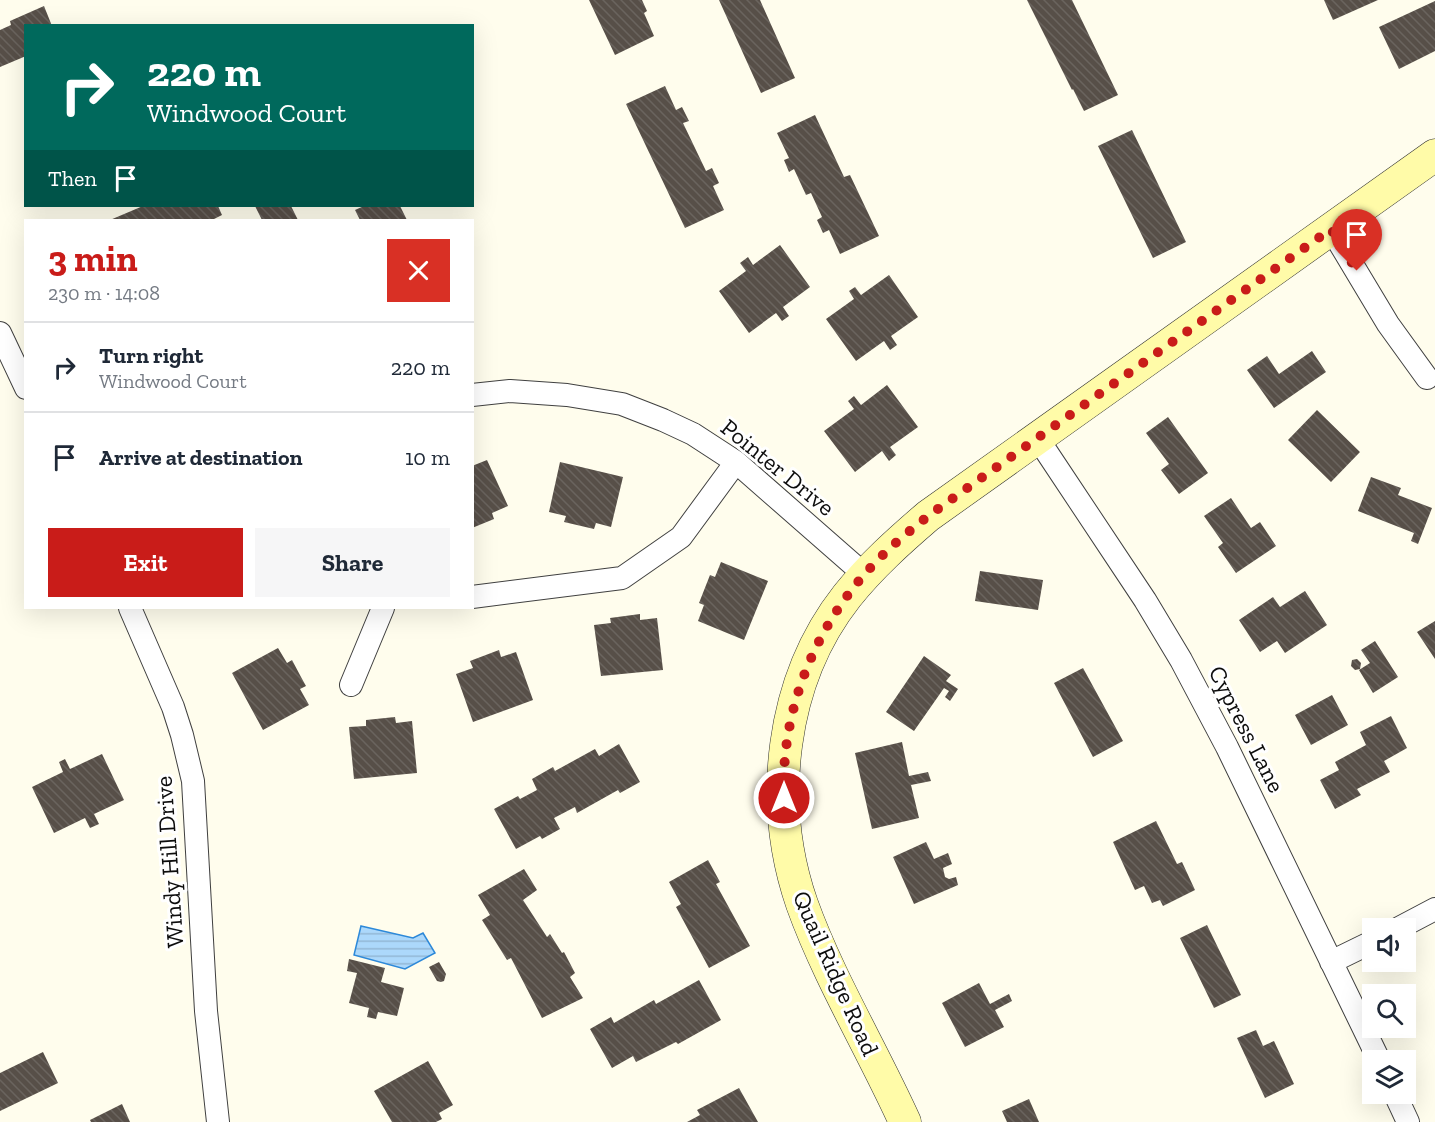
<!DOCTYPE html>
<meta charset="utf-8">
<style>
:root{--surface:#fff;--page:#f6f6f7;--text:#1f2937;--muted:#747a83;--line:#e0e1e3;--accent:#c91c19}
body{margin:0;font-family:"Zilla Slab",serif;background:var(--page);color:var(--text);height:100vh;display:flex;flex-direction:column;font-size:22px;white-space:nowrap}
*{box-sizing:border-box;margin:0}
p{font-size:20px;color:var(--muted)}
.icon{flex:none;width:33px;height:33px;fill:none;stroke:currentColor;stroke-width:2;stroke-linecap:round;stroke-linejoin:round}
.map{position:relative;flex:1;overflow:hidden}
.details{position:absolute;left:24px;top:219px;width:450px;height:390px;display:flex;flex-direction:column;background:var(--surface);border-radius:0px;box-shadow:0 6px 24px #0002}
.details>*{flex:none}
.banner{position:absolute;left:24px;top:24px;width:450px;height:183px;border-radius:0px;box-shadow:0 6px 24px #0002;background:#00695c;color:#fff;overflow:hidden}
.tools{position:absolute;left:1362px;top:918px;display:grid;gap:12px}
.tools a{display:grid;place-items:center;width:54px;height:54px;border-radius:0px;background:var(--surface);box-shadow:0 6px 24px #0002;font-size:30px}
.pin{position:absolute;display:grid;place-items:center;width:51px;height:51px;color:#fff;margin:-62px -26px;border-radius:50% 50% 50% 0;rotate:-45deg;box-shadow:0 0 6px #0007}
.pin .icon{rotate:45deg}
.me{position:absolute;width:66px;margin:-33px;rotate:0deg;stroke-linejoin:round;filter:drop-shadow(0 0 4px #0008)}
.turn{display:flex;align-items:center;gap:21px;height:126px;padding:0 24px;font-size:27px}
.turn .icon{width:78px;height:78px;stroke-width:2.5}
.turn b{display:block;font-size:42px;line-height:51px}
.then{display:flex;align-items:center;height:57px;padding:0 24px;background:#0003;gap:12px;font-size:22px}
.round{display:grid;place-items:center;flex:none;width:63px;height:63px;border-radius:0px;background:var(--page)}
.headline{display:flex;align-items:center;justify-content:space-between;height:102px;padding:0 24px}
h1{font-size:36px;font-weight:800;line-height:45px;color:var(--accent)}
.primary-button{display:flex;gap:12px;margin-top:auto;padding:12px 24px}
.primary-button a{flex:1;height:69px;border-radius:0px;background:var(--accent);color:#fff;font-size:24px;font-weight:800;line-height:69px;text-align:center}
.primary-button a+a{background:var(--page);color:var(--text)}
ul{padding:0;list-style:none}
li{display:flex;align-items:center;gap:18px;height:90px;padding:0 24px;border-top:2px solid var(--line)}
li div{flex:1}
li b{display:block;font-size:22px}
li em{font-style:normal}
.map>svg:first-child{display:block}
.water{fill:url(#water-rules);stroke:#2d89d9;stroke-width:1.5}
.building{fill:url(#building-back-hatch)}
.lines{fill:none;stroke-linecap:round;stroke-linejoin:round}
.street-casing{stroke:#404040;stroke-width:24}
.secondary-casing{stroke:#2f2f2f;stroke-width:33}
.street{stroke:#fff;stroke-width:22}
.secondary{stroke:#fffba8;stroke-width:32}
.route{stroke:#c91c19;stroke-width:10;stroke-dasharray:0 18}
.labels{text-anchor:middle;dominant-baseline:central;stroke-width:6;stroke-linejoin:round;paint-order:stroke}
.street-label{font-size:24px;fill:#0d0d0d;stroke:#fff}
</style>
<div class="map">
<svg width="1435" height="1122" viewBox="0 0 1435 1122">
<defs>
<pattern id="water-rules" width="6" height="5" patternUnits="userSpaceOnUse" patternTransform="scale(1.5)"><rect width="6" height="5" fill="#acd8fb"/><path d="M0 2.5h6" fill="none" stroke="#93b8d6"/></pattern>
<pattern id="building-back-hatch" width="6" height="6" patternUnits="userSpaceOnUse" patternTransform="scale(1.5)"><rect width="6" height="6" fill="#574f48"/><path d="M-1 5l2 2M0 0l6 6M5-1l2 2" fill="none" stroke="#6a645e"/></pattern>
</defs>
<rect width="100%" height="100%" fill="#fffded"/>
<path class="water" d="M 361,926 L 413,938 L 423,933 L 435,953 L 405,969 L 354,955 Z"/>
<path class="building" d="M 589,0 L 642,0 L 647,11 L 644,13 L 654,36 L 615,55 Z
M 719,0 L 760,0 L 795,78 L 761,93 Z
M 1027,0 L 1072,0 L 1118,95 L 1084,111 L 1073,89 L 1072,90 Z
M 1324,0 L 1378,0 L 1333,20 Z
M 1435,1 L 1435,51 L 1399,69 L 1379,27 Z
M 44,6 L 52,26 L 26,26 L 24,50 L 26,56 L 0,67 L 0,30 L 11,25 L 10,21 Z
M 665,86 L 676,110 L 682,107 L 689,121 L 683,123 L 706,171 L 712,168 L 719,183 L 713,186 L 724,210 L 685,228 L 626,104 Z
M 815,115 L 844,177 L 850,175 L 879,236 L 840,254 L 829,230 L 823,233 L 817,220 L 822,217 L 811,193 L 806,195 L 794,169 L 789,172 L 784,160 L 789,158 L 777,133 Z
M 1132,130 L 1186,242 L 1153,258 L 1098,146 Z
M 143,206 L 218,206 L 222,215 L 212,220 L 110,220 Z
M 255,206 L 291,206 L 298,220 L 262,220 Z
M 364,206 L 400,206 L 407,220 L 360,220 L 355,210 Z
M 780,245 L 810,287 L 783,307 L 789,316 L 782,321 L 776,313 L 749,333 L 719,291 L 746,271 L 740,263 L 748,257 L 753,265 Z
M 889,275 L 918,317 L 891,336 L 897,345 L 890,350 L 884,341 L 856,361 L 826,319 L 854,299 L 849,291 L 855,287 L 861,295 Z
M 1312,351 L 1326,372 L 1274,408 L 1247,370 L 1267,356 L 1279,374 Z
M 887,385 L 918,427 L 890,447 L 896,455 L 889,461 L 882,451 L 855,472 L 824,431 L 854,409 L 848,401 L 854,396 L 861,405 Z
M 1317,410 L 1360,452 L 1331,482 L 1288,440 Z
M 1168,417 L 1208,473 L 1179,494 L 1161,470 L 1169,464 L 1146,433 Z
M 487,460 L 508,506 L 492,513 L 494,519 L 472,528 L 472,466 Z
M 560,462 L 623,477 L 611,527 L 596,523 L 594,529 L 564,522 L 566,516 L 549,512 Z
M 1371,477 L 1401,488 L 1398,495 L 1432,508 L 1418,544 L 1411,541 L 1414,533 L 1358,511 Z
M 1231,498 L 1251,528 L 1260,522 L 1276,546 L 1236,573 L 1218,547 L 1223,543 L 1204,516 Z
M 721,562 L 768,581 L 744,640 L 698,621 L 704,605 L 699,603 L 710,575 L 715,577 Z
M 980,571 L 1043,580 L 1038,610 L 975,601 Z
M 1305,591 L 1327,625 L 1285,653 L 1277,641 L 1260,652 L 1239,620 L 1273,597 L 1280,607 Z
M 640,614 L 640,620 L 657,618 L 663,670 L 601,676 L 594,625 L 611,623 L 610,618 Z
M 1435,621 L 1435,659 L 1417,632 Z
M 1375,641 L 1398,677 L 1373,693 L 1359,670 L 1370,663 L 1361,650 Z
M 278,648 L 287,663 L 292,660 L 301,677 L 306,686 L 300,689 L 309,705 L 263,730 L 232,673 Z
M 499,650 L 501,657 L 516,652 L 533,700 L 473,722 L 456,674 L 473,668 L 470,661 Z
M 924,656 L 951,675 L 946,681 L 958,689 L 950,701 L 945,697 L 949,691 L 944,688 L 914,731 L 886,712 Z
M 1357,659 L 1361,663 L 1360,669 L 1355,670 L 1351,666 L 1352,660 Z
M 1083,668 L 1123,741 L 1093,757 L 1054,683 Z
M 1332,695 L 1348,725 L 1311,745 L 1295,715 Z
M 1391,716 L 1407,748 L 1384,761 L 1390,772 L 1357,789 L 1361,795 L 1335,809 L 1320,780 L 1339,770 L 1335,762 L 1366,745 L 1360,732 Z
M 395,717 L 396,723 L 412,721 L 417,773 L 354,779 L 349,727 L 366,726 L 366,720 Z
M 902,742 L 909,776 L 928,772 L 931,781 L 911,785 L 919,818 L 872,829 L 855,753 Z
M 619,744 L 640,782 L 620,793 L 618,790 L 577,813 L 575,807 L 554,818 L 560,829 L 542,839 L 540,836 L 516,849 L 494,809 L 518,796 L 520,799 L 537,790 L 532,779 L 553,767 L 555,771 L 595,749 L 599,756 Z
M 102,754 L 124,800 L 94,814 L 99,824 L 90,828 L 85,818 L 54,833 L 32,787 L 63,772 L 59,762 L 65,759 L 70,769 Z
M 1156,821 L 1177,864 L 1182,862 L 1195,890 L 1163,906 L 1160,900 L 1152,903 L 1144,886 L 1135,890 L 1113,842 Z
M 926,842 L 934,859 L 948,853 L 952,864 L 943,868 L 945,877 L 949,879 L 956,877 L 958,885 L 914,904 L 893,857 Z
M 708,860 L 720,882 L 716,884 L 750,946 L 709,968 L 676,907 L 681,904 L 669,882 Z
M 524,869 L 537,890 L 523,900 L 547,937 L 550,934 L 562,953 L 564,952 L 575,973 L 570,977 L 583,998 L 542,1018 L 511,958 L 507,960 L 482,920 L 490,915 L 478,895 Z
M 1207,925 L 1241,995 L 1214,1008 L 1180,938 Z
M 349,959 L 385,968 L 381,982 L 404,988 L 397,1016 L 378,1012 L 376,1019 L 367,1017 L 369,1008 L 349,1003 L 357,973 L 347,971 Z
M 439,962 L 446,974 L 444,981 L 441,982 L 437,981 L 429,967 Z
M 699,980 L 721,1020 L 678,1044 L 676,1042 L 636,1062 L 633,1056 L 612,1068 L 590,1029 L 611,1017 L 614,1023 L 654,1000 L 656,1004 Z
M 979,983 L 990,1004 L 1009,994 L 1012,1001 L 995,1010 L 1004,1027 L 965,1047 L 942,1003 Z
M 1256,1030 L 1263,1046 L 1274,1041 L 1294,1084 L 1265,1098 L 1237,1038 Z
M 43,1052 L 58,1083 L 0,1111 L 0,1073 Z
M 428,1061 L 453,1105 L 439,1113 L 442,1119 L 436,1122 L 392,1122 L 374,1091 Z
M 739,1088 L 758,1122 L 687,1122 L 700,1115 L 697,1110 Z
M 1029,1099 L 1039,1122 L 1007,1122 L 1002,1111 Z
M 122,1104 L 130,1122 L 91,1122 L 90,1120 Z"/>
<g class="lines">
<defs>
<path id="street" d="M 1331,229 L 1388,324 L 1427,378
M 0,333 L 26,388
M 472,395 L 510,391 L 567,395 L 622,404 L 663,420 L 693,434 L 736,462 L 865,575
M 1038,439 L 1145,600 L 1181,660 L 1227,747 L 1379,1060
M 472,597 L 622,578 L 681,537 L 736,462
M 130,608 L 173,707 L 182,735 L 193,781 L 206,1011 L 218,1122
M 351,685 L 383,608
M 1399,928 L 1435,909
M 1331,962 L 1372,942
M 1395,1094 L 1408,1122"/>
<path id="secondary" d="M 905,1122 C 872,1049 829,979 802,904 C 767,803 780,681 847,596 C 871,566 899,541 928,516 L 1435,155"/>
</defs>
<use href="#street" class="street-casing"/>
<use href="#secondary" class="secondary-casing"/>
<use href="#street" class="street"/>
<use href="#secondary" class="secondary"/>
</g>
<g class="lines">
<path class="route" d="M 784,798 C 780,707 819,615 886,552 C 899,539 914,528 928,516 L 1331,229 L 1357,271"/>
</g>
<g class="labels">
<g class="street-label">
<text transform="translate(778 467) rotate(39)">Pointer Drive</text>
<text transform="translate(1247 729) rotate(63)">Cypress Lane</text>
<text transform="translate(169 862) rotate(-94)">Windy Hill Drive</text>
<text transform="translate(836 973) rotate(66)">Quail Ridge Road</text>
</g>
</g>
</svg>
<div class="tools">
<a><svg class="icon" aria-label="sound" viewBox="0 0 24 24"><path d="M4 9h4l5-4v14l-5-4H4zM17 9q2 3 0 6"/></svg></a>
<a><svg class="icon" aria-label="search" viewBox="0 0 24 24"><circle cx="10" cy="10" r="6"/><path d="M15 15l6 6"/></svg></a>
<a><svg class="icon" aria-label="layers" viewBox="0 0 24 24"><path d="M12 4l9 5-9 5-9-5zM3 14l9 5 9-5"/></svg></a>
</div>
<div class="pin" style="left:1357px;top:271px;background:#d93025"><svg class="icon" aria-label="arrive" viewBox="0 0 24 24"><path d="M6 21V4h12l-3 4 3 4H6"/></svg></div>
<svg class="me" style="left:784px;top:798px" viewBox="-20 -20 40 40"><circle r="17" fill="#c91c19" stroke="#fff" stroke-width="3"/><path d="M0-11L8 9 0 5-8 9z" fill="#fff"/></svg>
<div class="banner">
<div class="turn"><svg class="icon" aria-label="right" viewBox="0 0 24 24"><path d="M7 20v-9h11M14 6l5 5-5 5"/></svg><div><b>220 m</b>Windwood Court</div></div>
<div class="then">Then<svg class="icon" aria-label="arrive" viewBox="0 0 24 24"><path d="M6 21V4h12l-3 4 3 4H6"/></svg></div>
</div>
<section class="details">
<div class="headline"><div><h1>3 min</h1><p>230 m · 14:08</p></div><a class="round" style="background:#d93025;color:#fff"><svg class="icon" aria-label="close" viewBox="0 0 24 24"><path d="M6 6l12 12M18 6L6 18"/></svg></a></div>
<ul>
<li><svg class="icon" aria-label="right" viewBox="0 0 24 24"><path d="M7 20v-9h11M14 6l5 5-5 5"/></svg><div><b>Turn right</b><p>Windwood Court</p></div><em>220 m</em></li>
<li><svg class="icon" aria-label="arrive" viewBox="0 0 24 24"><path d="M6 21V4h12l-3 4 3 4H6"/></svg><div><b>Arrive at destination</b></div><em>10 m</em></li>
</ul>
<div class="primary-button"><a>Exit</a><a>Share</a></div>
</section>
</div>
